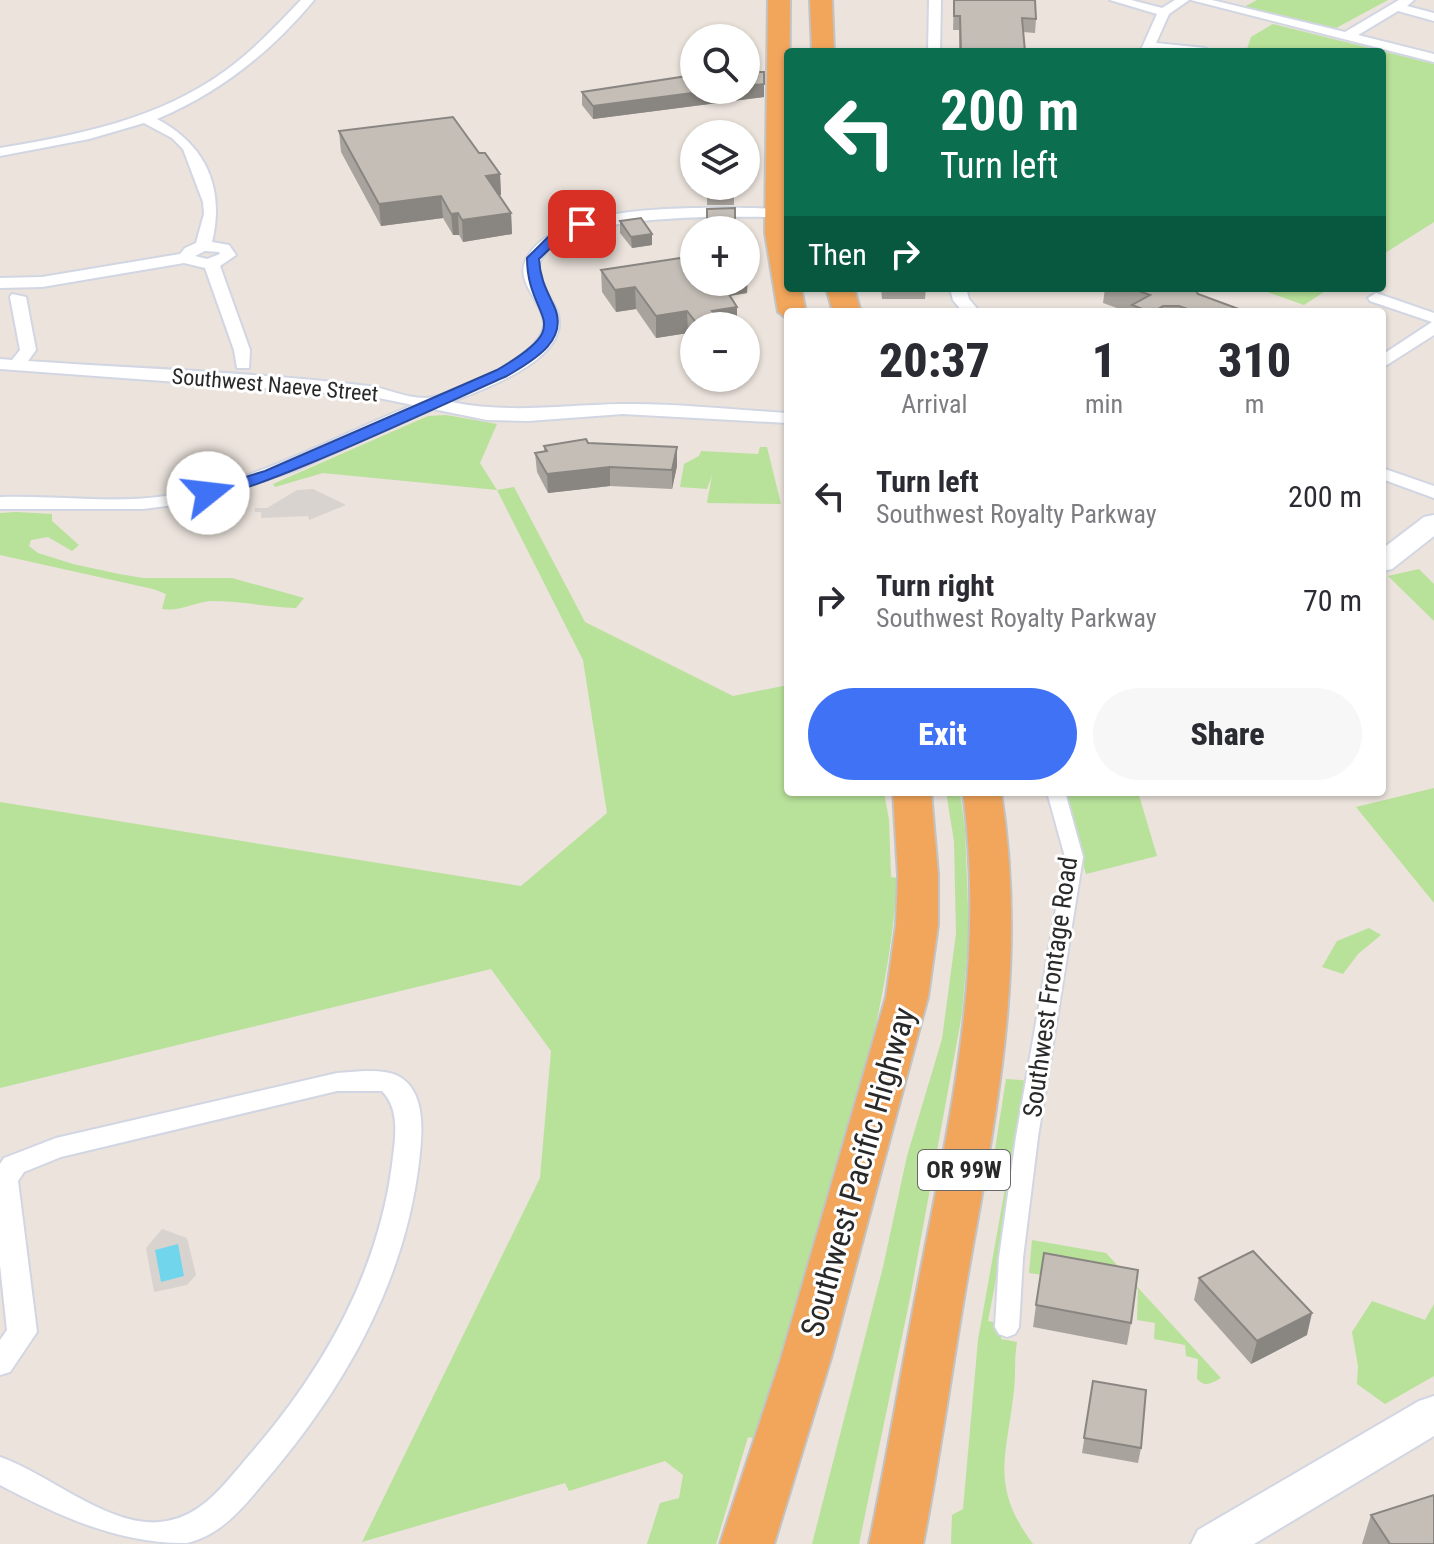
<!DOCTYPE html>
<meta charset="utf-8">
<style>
:root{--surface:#fff;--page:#f7f7f7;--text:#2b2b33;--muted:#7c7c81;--accent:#3f72f5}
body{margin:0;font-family:"Roboto Condensed",sans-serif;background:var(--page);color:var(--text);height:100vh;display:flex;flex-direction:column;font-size:30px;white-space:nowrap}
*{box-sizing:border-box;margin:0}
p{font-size:26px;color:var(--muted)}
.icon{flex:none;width:44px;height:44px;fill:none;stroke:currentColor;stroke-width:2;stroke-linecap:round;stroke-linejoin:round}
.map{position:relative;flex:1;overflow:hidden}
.sheet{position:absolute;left:784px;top:308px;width:602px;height:488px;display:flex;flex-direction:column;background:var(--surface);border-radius:8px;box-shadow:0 2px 6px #0004}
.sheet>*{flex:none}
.top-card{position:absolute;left:784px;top:48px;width:602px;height:244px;border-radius:8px;box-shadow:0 2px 6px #0004;background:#0b6e4f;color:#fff;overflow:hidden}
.tools{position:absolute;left:680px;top:24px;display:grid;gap:16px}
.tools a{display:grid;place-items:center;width:80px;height:80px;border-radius:50%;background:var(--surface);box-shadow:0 2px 6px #0004;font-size:40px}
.pin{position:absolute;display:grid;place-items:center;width:68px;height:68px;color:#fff;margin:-34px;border-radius:16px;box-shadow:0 4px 12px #0006}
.me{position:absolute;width:88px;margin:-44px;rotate:74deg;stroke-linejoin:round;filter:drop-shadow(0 0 6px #0008)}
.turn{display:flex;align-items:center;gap:28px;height:168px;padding:0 24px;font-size:36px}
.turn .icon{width:104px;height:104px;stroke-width:2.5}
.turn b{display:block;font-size:56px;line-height:68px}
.then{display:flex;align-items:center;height:76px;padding:0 24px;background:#0003;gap:16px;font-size:30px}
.eta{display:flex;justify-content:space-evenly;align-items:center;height:136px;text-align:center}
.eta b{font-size:48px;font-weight:800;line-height:56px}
.cta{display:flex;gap:16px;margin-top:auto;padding:16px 24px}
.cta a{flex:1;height:92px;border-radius:48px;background:var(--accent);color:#fff;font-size:32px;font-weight:800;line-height:92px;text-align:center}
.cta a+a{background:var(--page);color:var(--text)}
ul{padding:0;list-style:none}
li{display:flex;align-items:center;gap:24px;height:104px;padding:0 24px}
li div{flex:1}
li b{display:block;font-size:30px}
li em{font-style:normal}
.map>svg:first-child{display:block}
.green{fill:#b8e199}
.plaza{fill:#d8d3ce}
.water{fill:#71d6eb}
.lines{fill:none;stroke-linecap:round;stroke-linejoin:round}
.pedestrian-casing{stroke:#d1d6e2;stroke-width:4}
.minor-casing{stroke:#d1d6e2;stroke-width:4}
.secondary-casing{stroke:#d1d6e2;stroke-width:4}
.trunk-casing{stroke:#c3c3c3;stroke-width:4}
.pedestrian{fill:#fff;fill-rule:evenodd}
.minor{fill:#fff;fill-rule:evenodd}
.secondary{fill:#fff;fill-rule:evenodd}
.trunk{fill:#f2a65c;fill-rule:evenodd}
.wall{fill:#a9a39d}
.shaded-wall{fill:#898580}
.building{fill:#c4beb7;stroke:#898580;stroke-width:2}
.route{fill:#3f72f5;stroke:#294a9f;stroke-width:2}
.labels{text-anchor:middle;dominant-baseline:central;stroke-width:6;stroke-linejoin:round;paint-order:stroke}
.far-street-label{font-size:22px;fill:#292929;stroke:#fff}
.shield{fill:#fff;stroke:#696969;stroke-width:2}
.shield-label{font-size:24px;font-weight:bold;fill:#292929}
.street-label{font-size:26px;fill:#292929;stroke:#fff}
.near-street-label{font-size:32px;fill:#292929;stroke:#fff}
</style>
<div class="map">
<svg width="1434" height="1544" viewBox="0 0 1434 1544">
<rect width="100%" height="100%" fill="#ebe3dc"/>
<path class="green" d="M 1257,0 L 1388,0 L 1336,28 L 1244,7 Z
M 1273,24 L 1434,64 L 1434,222 L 1382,255 L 1382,52 L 1246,52 L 1251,37 Z
M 1256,288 L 1330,288 L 1304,305 Z
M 446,415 L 497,424 L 480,463 L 497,490 L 514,487 L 585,622 L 733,696 L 788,685 L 788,792 L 884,792 L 889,820 L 891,877 L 897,878 C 891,986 861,1090 831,1193 C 806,1275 782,1357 758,1439 L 748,1437 L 716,1544 L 647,1544 L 660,1503 L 679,1498 L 683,1475 L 665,1461 L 569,1491 L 565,1483 L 362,1542 L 540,1178 L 551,1051 L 491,969 L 0,1088 L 0,802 L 521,886 L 607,813 L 583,660 L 497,490 L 323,473 L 275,487 L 273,484 L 428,416 Z
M 760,447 L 767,447 L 781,504 L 707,503 L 712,475 L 707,489 L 680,487 L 684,464 L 699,456 L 701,451 L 758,454 Z
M 16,512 L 52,514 L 52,521 L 79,545 L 72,551 L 48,537 L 31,540 L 29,546 L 38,553 L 73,564 L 119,574 L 143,578 L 232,578 L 304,598 L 296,608 C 268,607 240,601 212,601 C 194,602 181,612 162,609 L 166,594 L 153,589 L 0,555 L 0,513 Z
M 1419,569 L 1434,584 L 1434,621 L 1388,576 Z
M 1434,788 L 1434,903 L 1356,807 Z
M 946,792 L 960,792 L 965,829 L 969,932 L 962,1014 L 910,1298 L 859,1544 L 812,1544 L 883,1267 L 907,1156 L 942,1039 L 956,934 L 954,841 Z
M 1062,792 L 1138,792 L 1157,856 L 1086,874 Z
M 1369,928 L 1381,935 L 1358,954 L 1343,974 L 1322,967 L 1337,941 Z
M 1006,1079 L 1034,1081 L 988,1321 L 1001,1324 L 1001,1339 L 1017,1342 C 1014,1358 1016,1373 1014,1390 C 1007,1456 989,1485 1033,1544 L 951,1544 L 952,1515 L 963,1509 L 978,1340 L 1006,1183 L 1005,1166 L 994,1156 Z
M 1032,1240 L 1106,1253 L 1221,1378 C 1212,1383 1205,1388 1197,1379 L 1198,1359 L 1186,1356 L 1185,1345 L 1154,1339 L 1155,1323 L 1137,1320 L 1138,1289 L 1029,1273 Z
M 1372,1301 L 1425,1320 L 1434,1304 L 1434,1376 L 1385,1404 L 1357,1384 L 1358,1366 L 1352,1332 Z"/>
<path class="plaza" d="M 313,489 L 346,505 L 309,520 L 308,516 L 261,518 L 261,512 L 255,512 L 255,508 L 267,508 L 297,490 Z
M 162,1229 L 187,1238 L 196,1275 L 187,1285 L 154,1292 L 146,1248 Z"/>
<path class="water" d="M 178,1244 L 184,1276 L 161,1282 L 155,1250 Z"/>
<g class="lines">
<defs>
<path id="pedestrian" d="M 1047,792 L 1065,792 L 1083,857 L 1038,1137 L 1023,1258 L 1019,1327 L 1015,1334 L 1007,1337 L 999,1334 L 995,1327 L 999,1258 L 1016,1137 L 1065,857 Z"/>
<path id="minor" d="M 301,0 L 314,0 C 271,52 219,93 157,119 C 206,145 225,188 212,242 L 229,245 L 236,255 L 220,266 L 250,350 L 249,368 L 237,368 L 234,350 L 205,268 L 184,263 L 42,287 L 0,288 L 0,278 L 42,277 L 180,254 L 185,248 L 196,243 L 204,214 L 203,202 L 183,149 L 172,138 L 144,123 L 89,139 L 0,156 L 0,148 C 79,135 159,119 225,71 C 253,51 277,25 301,0 ZM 205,251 L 219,252 L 220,254 L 207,259 L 195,256 Z
M 929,0 L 941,0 L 940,52 L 928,52 Z
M 1110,0 L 1131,0 L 1162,8 L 1175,0 L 1189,0 L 1169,14 L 1156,43 L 1205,48 L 1211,52 L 1140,52 L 1157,14 Z
M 1191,0 L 1212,0 L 1345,32 L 1399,0 L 1414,0 L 1407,6 L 1434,13 L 1434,21 L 1398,11 L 1358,35 L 1434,54 L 1434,62 Z
M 754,208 L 777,209 L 784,213 L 777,217 C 732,217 557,211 540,262 C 534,278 548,294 555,307 C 580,356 484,389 451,402 C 509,414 563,405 622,404 C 677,403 733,410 788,413 L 788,423 L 623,414 L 528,421 L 487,420 L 433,409 L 298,469 L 197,502 L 143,509 L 0,509 L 0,497 C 55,495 111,504 166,496 C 254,483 331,438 413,405 L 369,396 L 0,369 L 0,359 L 12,360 L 20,350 L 10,297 L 12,294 L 26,297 L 36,350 L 28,361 C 141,369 256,372 368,386 C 387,388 415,402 433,397 C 460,391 546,354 544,322 C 542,301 515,282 526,260 C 553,202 698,208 754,208 Z
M 950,288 L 966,288 L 969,299 L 980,312 L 963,312 L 953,300 Z
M 1376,293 L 1434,313 L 1434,335 L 1382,368 L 1382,355 L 1432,322 L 1370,301 L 1368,298 Z
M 1382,468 L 1434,486 L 1434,498 L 1382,479 Z
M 364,1071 C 375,1071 390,1071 400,1077 C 427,1094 422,1135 419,1162 C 405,1282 344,1389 266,1480 C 244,1506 222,1535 187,1543 C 118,1544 57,1515 0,1485 L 0,1457 C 50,1474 113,1532 167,1521 C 202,1515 224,1485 246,1459 C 320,1375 377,1278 392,1165 C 395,1140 401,1110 382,1091 L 337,1091 L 61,1157 L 24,1172 L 18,1181 L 37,1332 L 10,1372 L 0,1375 L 0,1340 L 7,1330 L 0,1265 L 0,1164 L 4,1158 L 56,1138 L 337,1073 Z"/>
<path id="secondary" d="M 1434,515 L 1434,536 L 1392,569 L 1382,571 L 1382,549 L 1424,517 Z
M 1434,1396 L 1434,1436 L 1254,1544 L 1191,1544 L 1198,1530 L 1419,1401 Z"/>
<path id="trunk" d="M 768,0 L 790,0 L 788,288 L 801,288 L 806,312 L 788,312 L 788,319 L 778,312 L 765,233 Z
M 810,0 L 832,0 L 834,52 L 812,52 Z
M 826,288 L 854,288 L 861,312 L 833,312 Z
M 893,792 L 931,792 L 938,875 L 938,925 L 928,997 L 831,1358 L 774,1544 L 720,1544 L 781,1358 L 886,997 L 896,925 L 898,875 Z
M 963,792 L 1001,792 C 1027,960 998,1103 969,1268 C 953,1360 941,1452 923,1544 L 869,1544 C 888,1453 903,1360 921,1269 C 953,1104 985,961 963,792 Z"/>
</defs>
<use href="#pedestrian" class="pedestrian-casing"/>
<use href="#minor" class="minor-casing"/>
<use href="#secondary" class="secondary-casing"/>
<use href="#trunk" class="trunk-casing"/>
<use href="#pedestrian" class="pedestrian"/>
<use href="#minor" class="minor"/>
<use href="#secondary" class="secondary"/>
<use href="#trunk" class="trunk"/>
</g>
<path class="wall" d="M 954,0 L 1035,0 L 1036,19 L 1035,33 L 1023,32 L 1025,52 L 959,52 L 959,30 L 953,30 Z
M 582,92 L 764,97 L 593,119 L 582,105 Z
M 339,131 L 479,153 L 500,174 L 501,195 L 499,195 L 511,213 L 512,234 L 463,242 L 459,235 L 453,235 L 443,218 L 381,226 L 341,152 Z
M 707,186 L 734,194 L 734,205 L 707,205 Z
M 620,221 L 652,245 L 632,248 L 620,233 Z
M 601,270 L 748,271 L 747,293 L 730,296 L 737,307 L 737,326 L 694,326 L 694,342 L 688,333 L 656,338 L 636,309 L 616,312 L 602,292 Z
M 881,288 L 926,288 L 925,299 L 882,299 Z
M 1105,288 L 1193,288 L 1198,294 L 1244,311 L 1244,312 L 1128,312 L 1103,303 Z
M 588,443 L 677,466 L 672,489 L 610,486 L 548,493 L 537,472 L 535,453 L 544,451 L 544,446 Z
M 1199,1278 L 1307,1335 L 1251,1364 L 1194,1300 Z
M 1036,1305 L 1131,1323 L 1127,1345 L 1033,1327 Z
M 1093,1381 L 1141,1448 L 1138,1463 L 1082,1453 Z
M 1371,1515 L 1434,1544 L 1362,1544 Z"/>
<path class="shaded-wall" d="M 764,84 L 764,97 L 593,119 L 593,106 L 715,90 L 746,90 L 746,86 Z
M 500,174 L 501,195 L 488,197 L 486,176 Z
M 441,196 L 443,218 L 381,226 L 379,204 Z
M 458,213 L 459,235 L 453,235 L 451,214 Z
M 511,213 L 512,234 L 463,242 L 462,220 Z
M 652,234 L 652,245 L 632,248 L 631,237 Z
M 748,271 L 747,293 L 717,298 L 717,282 L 746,282 L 746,272 Z
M 635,287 L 636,309 L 616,312 L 615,290 Z
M 1163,306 L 1162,312 L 1153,312 Z
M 737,307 L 737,326 L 712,326 L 712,311 Z
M 687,311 L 688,333 L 656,338 L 656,316 Z
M 677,447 L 677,466 L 672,489 L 672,470 Z
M 610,467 L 610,486 L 548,493 L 547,474 Z
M 1312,1313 L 1307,1335 L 1251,1364 L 1257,1341 Z"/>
<path class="building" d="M 954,0 L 1035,0 L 1036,19 L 1022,18 L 1025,52 L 961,52 L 960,16 L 954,16 Z
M 746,72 L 764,72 L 764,84 L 746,86 Z
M 694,75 L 694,90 L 715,90 L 593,106 L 582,92 Z
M 453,117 L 479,153 L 485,153 L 500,174 L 486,176 L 511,213 L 462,220 L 458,213 L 451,214 L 441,196 L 379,204 L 339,131 Z
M 707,186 L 734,186 L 734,194 L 707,194 Z
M 735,208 L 735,230 L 707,230 L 707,209 Z
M 641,218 L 652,234 L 631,237 L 620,221 Z
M 694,256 L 694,282 L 721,282 L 737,307 L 712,311 L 723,326 L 699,326 L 687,311 L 656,316 L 635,287 L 615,290 L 601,270 Z
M 1130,288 L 1193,288 L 1195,289 L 1198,294 L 1244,311 L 1243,312 L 1196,312 L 1179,306 L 1163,306 L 1153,312 L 1150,312 L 1132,305 L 1150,295 Z
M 586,439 L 588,443 L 677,447 L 672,470 L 610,467 L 547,474 L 535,453 L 547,451 L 544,446 Z
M 1253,1251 L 1312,1313 L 1257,1341 L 1199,1278 Z
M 1044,1253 L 1138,1270 L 1131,1323 L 1036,1305 Z
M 1093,1381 L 1146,1390 L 1141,1448 L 1084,1438 Z
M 1434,1495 L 1434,1544 L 1390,1544 L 1371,1515 Z"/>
<path class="route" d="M 582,220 L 587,222 L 587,227 L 562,237 L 539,259 C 540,278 546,289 554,306 C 570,341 532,361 507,376 C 460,396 237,503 203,497 L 203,490 L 265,471 L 497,370 C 581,321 527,322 527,258 L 553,232 Z"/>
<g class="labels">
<g class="far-street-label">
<text transform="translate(275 385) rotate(5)">Southwest Naeve Street</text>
</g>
<rect class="shield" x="918" y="1150" width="92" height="40" rx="6"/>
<g class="shield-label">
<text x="964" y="1170">OR 99W</text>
</g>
<g class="street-label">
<text transform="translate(1050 987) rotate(-82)">Southwest Frontage Road</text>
</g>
<g class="near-street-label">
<text transform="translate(858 1172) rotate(-74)">Southwest Pacific Highway</text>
</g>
</g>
</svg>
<div class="tools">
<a><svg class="icon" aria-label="search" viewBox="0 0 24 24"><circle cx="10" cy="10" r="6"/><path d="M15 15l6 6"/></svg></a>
<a><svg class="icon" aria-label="layers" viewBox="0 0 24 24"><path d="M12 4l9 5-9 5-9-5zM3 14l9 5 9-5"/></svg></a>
<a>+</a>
<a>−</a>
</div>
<div class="pin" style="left:582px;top:224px;background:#d93025"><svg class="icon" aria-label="arrive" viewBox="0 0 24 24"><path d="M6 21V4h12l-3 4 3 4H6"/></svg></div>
<svg class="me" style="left:208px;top:493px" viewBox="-20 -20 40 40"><circle r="19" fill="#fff"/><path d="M0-13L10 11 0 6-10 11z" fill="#3f72f5"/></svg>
<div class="top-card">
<div class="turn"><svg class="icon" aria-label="left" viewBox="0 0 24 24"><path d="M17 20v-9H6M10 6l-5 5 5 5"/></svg><div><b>200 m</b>Turn left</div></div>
<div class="then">Then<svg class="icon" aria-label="right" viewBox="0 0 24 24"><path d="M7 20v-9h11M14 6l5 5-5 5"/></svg></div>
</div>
<section class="sheet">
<div class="eta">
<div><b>20:37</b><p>Arrival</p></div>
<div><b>1</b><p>min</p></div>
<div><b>310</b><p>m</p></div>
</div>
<ul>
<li><svg class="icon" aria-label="left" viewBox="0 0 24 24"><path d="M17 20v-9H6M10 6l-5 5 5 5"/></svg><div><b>Turn left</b><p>Southwest Royalty Parkway</p></div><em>200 m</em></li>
<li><svg class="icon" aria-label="right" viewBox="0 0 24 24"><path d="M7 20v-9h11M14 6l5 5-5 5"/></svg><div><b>Turn right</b><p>Southwest Royalty Parkway</p></div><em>70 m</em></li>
</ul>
<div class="cta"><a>Exit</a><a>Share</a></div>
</section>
</div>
